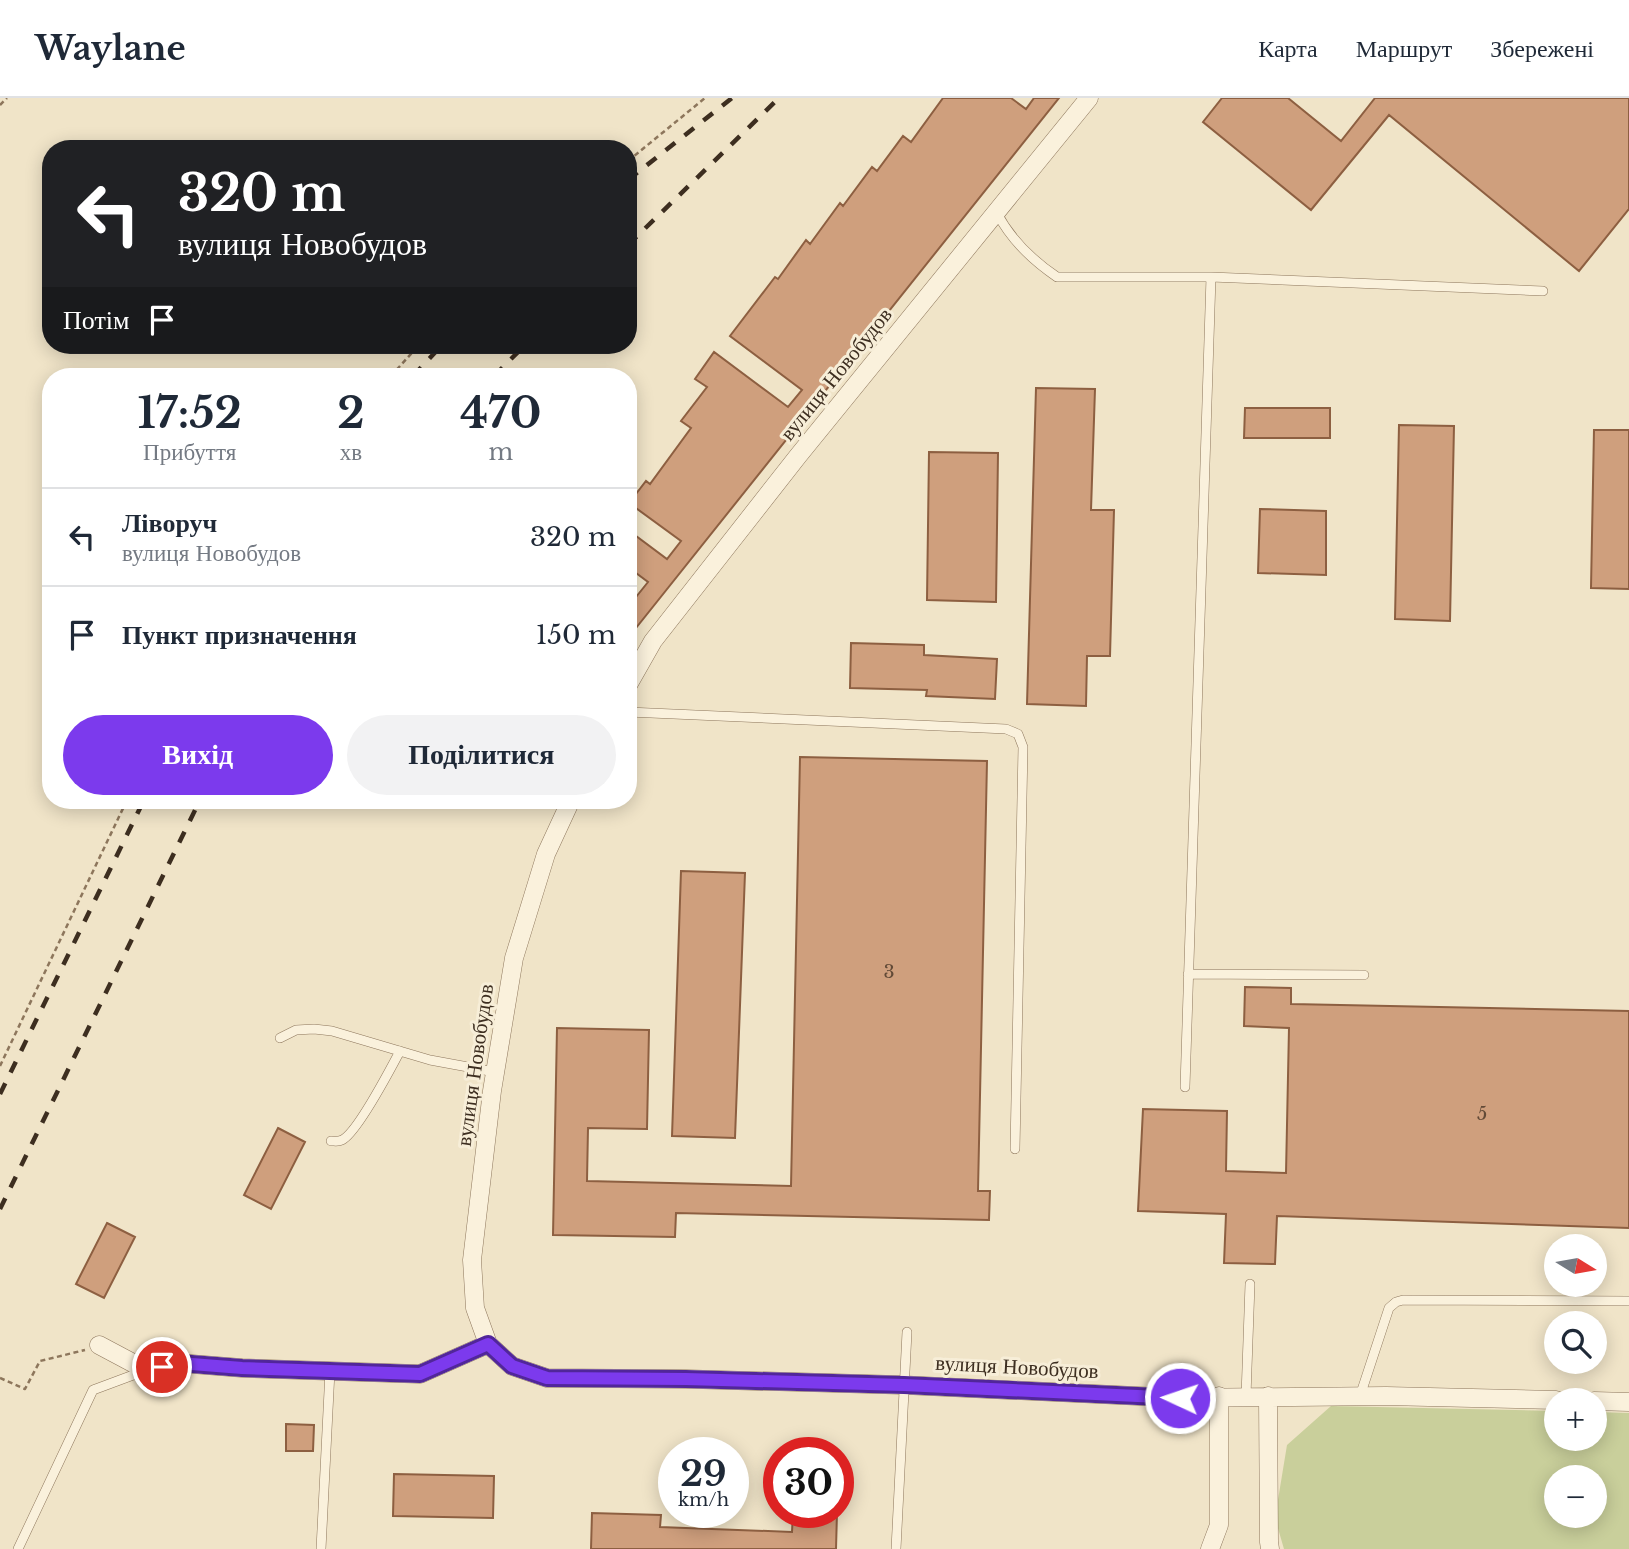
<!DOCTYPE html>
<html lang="uk">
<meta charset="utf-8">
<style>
:root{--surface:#fff;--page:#f2f2f3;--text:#1f2937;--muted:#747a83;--line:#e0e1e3;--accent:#7c3aed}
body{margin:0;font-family:"Libre Baskerville",serif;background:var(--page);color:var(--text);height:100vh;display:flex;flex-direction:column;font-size:26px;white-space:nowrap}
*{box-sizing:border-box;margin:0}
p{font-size:23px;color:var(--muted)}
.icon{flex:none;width:38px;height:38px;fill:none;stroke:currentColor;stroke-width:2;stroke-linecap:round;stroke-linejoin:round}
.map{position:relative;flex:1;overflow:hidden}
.sheet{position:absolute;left:42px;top:270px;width:595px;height:441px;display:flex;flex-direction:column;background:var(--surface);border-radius:28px;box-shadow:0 4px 18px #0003}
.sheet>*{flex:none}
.hud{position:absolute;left:42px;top:42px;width:595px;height:214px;border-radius:28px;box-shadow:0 4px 18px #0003;background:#202124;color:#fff;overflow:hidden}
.needle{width:46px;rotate:101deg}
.buttons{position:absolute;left:1544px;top:1136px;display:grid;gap:14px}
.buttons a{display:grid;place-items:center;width:63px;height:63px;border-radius:50%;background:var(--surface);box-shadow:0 4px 18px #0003;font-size:35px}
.speed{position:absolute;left:658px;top:1339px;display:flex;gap:14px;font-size:35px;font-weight:700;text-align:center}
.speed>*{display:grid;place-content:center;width:91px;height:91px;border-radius:50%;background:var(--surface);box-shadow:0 4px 18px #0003;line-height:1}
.speed small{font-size:18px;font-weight:400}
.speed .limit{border:10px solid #d22;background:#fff;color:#111}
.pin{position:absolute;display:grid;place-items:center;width:60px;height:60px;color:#fff;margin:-30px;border:4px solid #fff;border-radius:50%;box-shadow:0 2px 7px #0007}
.me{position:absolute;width:77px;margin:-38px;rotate:273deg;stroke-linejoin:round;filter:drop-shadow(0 0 5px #0008)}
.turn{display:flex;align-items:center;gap:24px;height:147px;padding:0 21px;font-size:32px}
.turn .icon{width:91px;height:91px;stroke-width:2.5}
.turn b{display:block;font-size:49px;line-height:60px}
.then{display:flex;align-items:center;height:66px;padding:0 21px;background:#0003;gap:14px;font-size:26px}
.eta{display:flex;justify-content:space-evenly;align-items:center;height:119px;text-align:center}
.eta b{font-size:42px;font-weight:700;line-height:49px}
.button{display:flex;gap:14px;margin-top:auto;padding:14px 21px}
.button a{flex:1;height:80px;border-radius:42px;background:var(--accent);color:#fff;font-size:28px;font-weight:700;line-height:80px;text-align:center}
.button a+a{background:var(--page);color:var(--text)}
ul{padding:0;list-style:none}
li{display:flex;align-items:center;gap:21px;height:98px;padding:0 21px;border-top:2px solid var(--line)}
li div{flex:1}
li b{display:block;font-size:26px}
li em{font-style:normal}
header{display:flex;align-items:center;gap:42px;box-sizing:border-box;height:98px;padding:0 35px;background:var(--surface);border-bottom:2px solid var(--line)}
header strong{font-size:33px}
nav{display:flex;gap:38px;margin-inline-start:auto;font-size:24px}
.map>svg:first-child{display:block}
.green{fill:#c9cf9b;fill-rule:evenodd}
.building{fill:#cf9f7d;stroke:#8d5f41;stroke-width:2}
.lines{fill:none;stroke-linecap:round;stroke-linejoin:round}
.lane-casing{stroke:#8d765c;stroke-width:10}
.street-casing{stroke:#8d765c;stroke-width:19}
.path{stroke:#8d765c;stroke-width:2.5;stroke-dasharray:5 3.5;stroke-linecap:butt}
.lane{stroke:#faf1dc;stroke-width:9}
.street{stroke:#faf1dc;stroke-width:18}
.rail{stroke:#3d2e20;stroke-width:4.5;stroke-dasharray:12 12;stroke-linecap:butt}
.route-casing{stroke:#51269a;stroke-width:18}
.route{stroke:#7c3aed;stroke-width:12}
.labels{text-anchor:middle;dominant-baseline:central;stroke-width:6;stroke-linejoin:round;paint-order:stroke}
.number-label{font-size:18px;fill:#624a37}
.street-label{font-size:21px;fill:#3d2e20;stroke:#f7eed8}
</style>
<header>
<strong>Waylane</strong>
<nav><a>Карта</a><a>Маршрут</a><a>Збережені</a></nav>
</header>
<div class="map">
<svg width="1629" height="1451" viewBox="0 0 1629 1451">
<rect width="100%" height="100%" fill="#f0e4c8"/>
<path class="green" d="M 1331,1308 L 1556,1313 L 1556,1340 L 1594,1340 L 1594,1314 L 1629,1315 L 1629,1451 L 1284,1451 L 1275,1420 L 1287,1347 ZM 1556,1379 L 1594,1379 L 1594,1418 L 1556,1418 Z"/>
<path class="building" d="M 943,0 L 1011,0 L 1026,11 L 1034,0 L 1059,0 L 628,540 L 628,509 L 648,484 L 628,469 L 628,432 L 667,461 L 681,443 L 629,405 L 646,383 L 650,386 L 691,330 L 681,323 L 707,289 L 695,281 L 714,254 L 788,309 L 802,292 L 730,238 L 775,179 L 778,181 L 806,142 L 810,146 L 840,105 L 843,108 L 872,69 L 877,73 L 903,38 L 911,44 Z
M 1222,0 L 1288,0 L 1341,43 L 1375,0 L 1629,0 L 1629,111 L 1579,173 L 1389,17 L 1311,112 L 1203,24 Z
M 1036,290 L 1095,291 L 1091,412 L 1114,412 L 1110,558 L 1087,558 L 1086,608 L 1027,606 Z
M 1245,310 L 1330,310 L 1330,340 L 1244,340 Z
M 1399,327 L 1454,328 L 1450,523 L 1395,521 Z
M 1594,332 L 1629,332 L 1629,491 L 1591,490 Z
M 929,354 L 998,355 L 996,504 L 927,502 Z
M 1260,411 L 1326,413 L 1326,477 L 1258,475 Z
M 851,545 L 924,547 L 924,557 L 997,561 L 995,601 L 926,598 L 927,592 L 850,590 Z
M 800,659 L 987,663 L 978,1093 L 990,1093 L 989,1122 L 676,1115 L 675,1139 L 553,1137 L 557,930 L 649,932 L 647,1031 L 588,1030 L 587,1083 L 791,1088 Z
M 681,773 L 745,775 L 735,1040 L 672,1038 Z
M 1245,889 L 1291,890 L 1291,906 L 1629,913 L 1629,1130 L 1277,1118 L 1275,1166 L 1224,1165 L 1226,1116 L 1138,1113 L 1143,1011 L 1227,1013 L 1226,1073 L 1286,1075 L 1289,930 L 1244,928 Z
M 278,1030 L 305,1044 L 271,1111 L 244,1097 Z
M 107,1125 L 135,1139 L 104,1200 L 76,1186 Z
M 286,1326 L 314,1327 L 313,1353 L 286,1353 Z
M 394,1376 L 494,1378 L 493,1420 L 393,1418 Z
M 793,1414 L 837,1414 L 836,1451 L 591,1451 L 592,1415 L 661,1417 L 660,1429 L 792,1434 Z"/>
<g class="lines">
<defs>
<path id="lane" d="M 997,115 C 1011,142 1032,162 1057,179 L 1211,179 L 1543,193
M 628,614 L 1006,631 L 1018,636 L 1023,649 L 1015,1051
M 1188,876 L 1364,877
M 280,940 L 296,932 L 314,931 L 332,933 L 430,962 L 495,974
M 1185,989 L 1211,179
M 331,1043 C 335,1043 338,1044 342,1042 C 357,1035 391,970 400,953
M 1246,1298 L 1250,1186
M 1360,1298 L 1389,1210 L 1396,1204 L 1403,1202 L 1629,1203
M 18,1451 L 93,1292 L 144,1273
M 321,1451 L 330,1273
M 896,1451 L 907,1234"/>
<path id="street" d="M 628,587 L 653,543 L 798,358 L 1089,0
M 571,702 L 546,756 L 514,860 L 492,993 L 472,1162 L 475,1210 L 488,1246 L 512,1268 L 547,1280 L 686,1281 L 903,1287 L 1180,1300 L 1386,1298 L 1556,1302
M 99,1247 L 146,1272 L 179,1265 L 242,1270 L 420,1276 L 488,1246
M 1268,1298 L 1269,1444 L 1270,1451
M 1594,1303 L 1629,1304
M 1210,1451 L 1219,1427 L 1219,1298"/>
</defs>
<use href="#lane" class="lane-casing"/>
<use href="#street" class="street-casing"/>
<path class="path" d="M 0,7 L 7,0
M 628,63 L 705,0
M 391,278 L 419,247
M 0,968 L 127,702
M 0,1280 L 25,1291 L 40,1263 L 85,1252"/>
<use href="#lane" class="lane"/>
<use href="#street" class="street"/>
<path class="rail" d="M 628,82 L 732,0
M 628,147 L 779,0
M 413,278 L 442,247
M 494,278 L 525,247
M 0,996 L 144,702
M 0,1111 L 200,702"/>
</g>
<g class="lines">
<defs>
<path id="route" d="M 162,1269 L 179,1265 L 242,1270 L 420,1276 L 488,1246 L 512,1268 L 547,1280 L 686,1281 L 904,1287 L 1180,1300"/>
</defs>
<use href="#route" class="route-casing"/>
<use href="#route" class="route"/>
</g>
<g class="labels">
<g class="number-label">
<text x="889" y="874">3</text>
<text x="1482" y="1016">5</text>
</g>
<g class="street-label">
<text transform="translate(836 276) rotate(-51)">вулиця Новобудов</text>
<text transform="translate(475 967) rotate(-82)">вулиця Новобудов</text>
<text transform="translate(1017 1269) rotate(3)">вулиця Новобудов</text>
</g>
</g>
</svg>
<div class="buttons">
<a><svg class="needle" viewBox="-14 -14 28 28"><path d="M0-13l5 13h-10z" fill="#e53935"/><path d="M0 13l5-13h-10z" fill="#747a83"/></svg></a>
<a><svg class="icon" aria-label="search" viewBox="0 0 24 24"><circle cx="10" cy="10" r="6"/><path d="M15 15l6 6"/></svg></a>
<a>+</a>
<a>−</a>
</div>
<div class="speed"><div>29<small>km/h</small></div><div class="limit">30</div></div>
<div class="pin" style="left:162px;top:1269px;background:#d93025"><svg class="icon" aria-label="arrive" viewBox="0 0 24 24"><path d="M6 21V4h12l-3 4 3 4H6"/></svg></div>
<svg class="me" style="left:1180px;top:1300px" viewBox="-20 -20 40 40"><circle r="17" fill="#7c3aed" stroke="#fff" stroke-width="3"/><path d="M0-11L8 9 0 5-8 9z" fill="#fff"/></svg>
<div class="hud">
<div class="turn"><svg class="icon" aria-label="left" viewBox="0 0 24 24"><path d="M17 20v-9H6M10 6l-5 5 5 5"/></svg><div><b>320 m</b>вулиця Новобудов</div></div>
<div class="then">Потім<svg class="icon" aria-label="arrive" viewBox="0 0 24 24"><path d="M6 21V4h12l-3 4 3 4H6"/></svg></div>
</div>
<section class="sheet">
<div class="eta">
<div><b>17:52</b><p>Прибуття</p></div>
<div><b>2</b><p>хв</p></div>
<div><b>470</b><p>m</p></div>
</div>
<ul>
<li><svg class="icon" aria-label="left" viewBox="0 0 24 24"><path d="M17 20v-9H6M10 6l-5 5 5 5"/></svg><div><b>Ліворуч</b><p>вулиця Новобудов</p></div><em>320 m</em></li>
<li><svg class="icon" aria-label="arrive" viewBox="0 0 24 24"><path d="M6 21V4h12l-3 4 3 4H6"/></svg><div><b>Пункт призначення</b></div><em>150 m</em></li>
</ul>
<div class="button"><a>Вихід</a><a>Поділитися</a></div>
</section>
</div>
